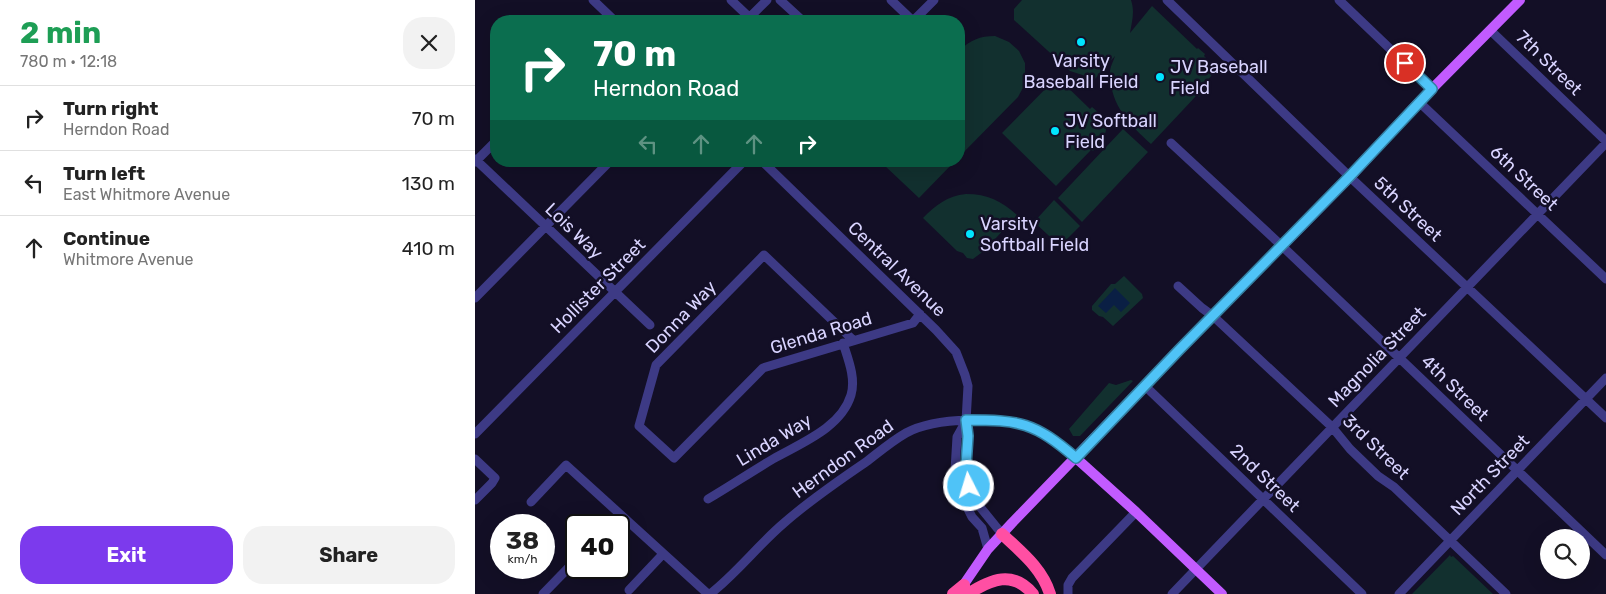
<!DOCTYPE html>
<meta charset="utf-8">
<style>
:root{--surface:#fff;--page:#f2f2f2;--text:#222;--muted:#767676;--line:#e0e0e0;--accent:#7c3aed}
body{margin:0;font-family:Rubik,sans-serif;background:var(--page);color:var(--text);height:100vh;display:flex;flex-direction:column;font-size:19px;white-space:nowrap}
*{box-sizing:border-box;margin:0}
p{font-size:16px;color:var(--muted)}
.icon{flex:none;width:28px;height:28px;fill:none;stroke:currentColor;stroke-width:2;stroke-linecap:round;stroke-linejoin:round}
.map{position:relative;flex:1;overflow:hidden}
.side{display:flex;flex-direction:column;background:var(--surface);width:475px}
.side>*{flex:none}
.guide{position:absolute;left:15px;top:15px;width:475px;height:152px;border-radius:20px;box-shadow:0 5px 20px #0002;background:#0b6e4f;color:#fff;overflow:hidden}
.controls{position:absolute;left:1065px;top:529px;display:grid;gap:10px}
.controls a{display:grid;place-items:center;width:50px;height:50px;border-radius:50%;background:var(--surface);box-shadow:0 5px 20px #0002;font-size:25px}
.speed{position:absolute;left:15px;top:514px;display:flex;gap:10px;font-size:25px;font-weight:700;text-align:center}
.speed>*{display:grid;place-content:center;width:65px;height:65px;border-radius:50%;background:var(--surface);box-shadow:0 5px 20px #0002;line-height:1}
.speed small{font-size:12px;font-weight:400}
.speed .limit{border:2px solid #111;border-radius:8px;background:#fff;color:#111}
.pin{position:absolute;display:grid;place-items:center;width:42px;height:42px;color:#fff;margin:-21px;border:2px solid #fff;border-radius:50%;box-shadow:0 1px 5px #0007}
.me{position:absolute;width:55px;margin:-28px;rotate:355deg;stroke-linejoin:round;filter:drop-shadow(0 0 4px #0008)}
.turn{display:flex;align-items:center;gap:18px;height:105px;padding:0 20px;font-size:22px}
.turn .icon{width:65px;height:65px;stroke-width:2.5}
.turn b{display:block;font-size:35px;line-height:42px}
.lanes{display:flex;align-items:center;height:48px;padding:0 20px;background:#0003;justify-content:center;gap:25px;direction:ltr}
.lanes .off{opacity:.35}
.round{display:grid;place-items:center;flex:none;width:52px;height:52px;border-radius:20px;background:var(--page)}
.overview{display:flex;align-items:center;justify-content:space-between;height:85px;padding:0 20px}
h1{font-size:30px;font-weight:700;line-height:38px;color:#1e9e55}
.cta{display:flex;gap:10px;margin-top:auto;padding:10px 20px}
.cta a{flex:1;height:58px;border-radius:20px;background:var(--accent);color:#fff;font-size:20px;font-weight:700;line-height:58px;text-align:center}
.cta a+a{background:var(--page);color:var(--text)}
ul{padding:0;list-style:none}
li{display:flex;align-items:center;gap:15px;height:65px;padding:0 20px;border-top:1px solid var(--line)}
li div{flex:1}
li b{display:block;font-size:19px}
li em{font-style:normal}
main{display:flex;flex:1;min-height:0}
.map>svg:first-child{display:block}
.green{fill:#12302f}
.water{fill:#0a1f44}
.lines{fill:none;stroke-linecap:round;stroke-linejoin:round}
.minor{stroke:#3d3a85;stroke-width:9}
.major{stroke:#c25bff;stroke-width:10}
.highway{stroke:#ff4fa3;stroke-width:12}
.route-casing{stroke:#337fa1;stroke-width:12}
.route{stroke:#4fc3f7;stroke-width:9}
.poi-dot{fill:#00e5ff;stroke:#130f26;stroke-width:2}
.labels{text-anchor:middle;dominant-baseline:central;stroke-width:5;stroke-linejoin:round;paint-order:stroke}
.poi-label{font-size:18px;fill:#d9d4ff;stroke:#130f26;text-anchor:start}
.street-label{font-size:18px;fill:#d9d4ff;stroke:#130f26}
</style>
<main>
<section class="side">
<div class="overview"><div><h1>2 min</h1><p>780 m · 12:18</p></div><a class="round"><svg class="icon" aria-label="close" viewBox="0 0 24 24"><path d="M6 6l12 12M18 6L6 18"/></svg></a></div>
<ul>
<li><svg class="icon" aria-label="right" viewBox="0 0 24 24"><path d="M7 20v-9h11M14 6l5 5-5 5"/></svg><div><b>Turn right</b><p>Herndon Road</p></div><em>70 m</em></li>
<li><svg class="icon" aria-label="left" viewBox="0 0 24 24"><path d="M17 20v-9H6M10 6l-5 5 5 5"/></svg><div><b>Turn left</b><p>East Whitmore Avenue</p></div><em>130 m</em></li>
<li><svg class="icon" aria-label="ahead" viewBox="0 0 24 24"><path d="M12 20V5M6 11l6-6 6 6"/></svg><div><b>Continue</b><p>Whitmore Avenue</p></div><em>410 m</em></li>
</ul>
<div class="cta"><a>Exit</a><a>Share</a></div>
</section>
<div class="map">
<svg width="1131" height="594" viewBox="0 0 1131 594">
<rect width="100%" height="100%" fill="#130f26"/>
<path class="green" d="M 547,0 L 656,0 C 660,12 657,21 655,33 L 677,6 L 722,49 L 723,48 L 730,54 L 729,56 L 731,58 L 732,63 L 740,71 L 732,81 L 732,86 L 729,89 L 730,90 L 724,97 L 722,95 L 676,144 C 655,125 636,106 635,75 C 634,69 638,62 640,56 L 620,79 L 595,71 L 539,20 L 539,9 Z
M 520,36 L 534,42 L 544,51 L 550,63 L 550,84 L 543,97 L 484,157 L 484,51 C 495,40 505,36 520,36 Z
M 582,77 L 615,109 L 617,107 L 624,113 L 622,115 C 626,122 635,126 629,135 C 627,137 625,139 623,142 L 625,144 L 618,151 L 616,150 L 581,186 L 527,133 Z
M 648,129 L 673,152 L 607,222 L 583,198 Z
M 407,161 L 480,161 L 444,198 L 409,165 Z
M 491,194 C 513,194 526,201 542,215 L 510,250 L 498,259 L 492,258 L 488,253 L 482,251 L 448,218 C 461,205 472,196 491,194 Z
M 579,200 L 605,226 L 585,246 L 559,222 Z
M 649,276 L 667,294 L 668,298 L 638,326 L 628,317 L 624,316 L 617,310 L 617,306 L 636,284 L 640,284 Z
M 656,380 L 658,381 L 605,436 L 598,436 L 594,429 L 634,383 L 641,385 Z
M 975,555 L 976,557 L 978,556 L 1018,594 L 937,594 Z"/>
<path class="water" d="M 640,288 L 655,303 L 646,312 L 639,305 L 631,313 L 623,306 Z"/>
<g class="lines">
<path class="minor" d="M 118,0 L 140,21
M 256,0 L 275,18
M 305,0 L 328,21
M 416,0 L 438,21
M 692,0 L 875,177 L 1131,418
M 864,0 L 957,89
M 271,21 L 292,0
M 438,21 L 459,0
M 1015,30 L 1131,141
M 944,102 L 1131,279
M 696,143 L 807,246 L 1131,555
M 0,159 L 175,325
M 287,161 L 461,330 L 481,352 L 490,375 L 493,386 L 491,421 L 493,436 L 491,466 L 494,487 L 501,502 L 527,534
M 0,162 L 21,141
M 703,286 L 727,308 L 738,316 L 857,427 L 875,449 L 903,476 L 919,487 L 1031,594
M 0,298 L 135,161
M 378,340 L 289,255 L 181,365 L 164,426 L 199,458 L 288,368 L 438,323 L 445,314
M 669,385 L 887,594
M 491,421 L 482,437 L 480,470 L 486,495 L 497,517 L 507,528 L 513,549
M 0,434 L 269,161
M 0,459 L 20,478 L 17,483 L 0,500
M 233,499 C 255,486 276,472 298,459 C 326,443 366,428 376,395 C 381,378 373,359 368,343
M 56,502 L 91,465 L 233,594
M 135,525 L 144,515
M 154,590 L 188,554
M 68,594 L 101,560
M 235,594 C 262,573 283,545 309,523 C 334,501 363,481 391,462 C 404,452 417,441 431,433 C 460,417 527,416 557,428 C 574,434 587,447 601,458
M 593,594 L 593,585 L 597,578 L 661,512
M 697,594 L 1131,143
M 924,594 L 1131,378"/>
<path class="major" d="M 601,458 L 661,512 L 747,594
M 485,590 L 513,549 L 537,523 L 704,350 L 875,177 L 944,102 L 1045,0"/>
<path class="highway" d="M 527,534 C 546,552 567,568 575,594
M 478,594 L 489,585
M 493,594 C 516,579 538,570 558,594"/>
</g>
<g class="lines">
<defs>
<path id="route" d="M 494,486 L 491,466 L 493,436 L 491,420 C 545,420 559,422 601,458 L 704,350 L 875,176 L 957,89 L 930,63"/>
</defs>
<use href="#route" class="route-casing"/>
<use href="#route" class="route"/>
</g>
<g class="poi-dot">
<circle cx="606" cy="42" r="5"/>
<circle cx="685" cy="77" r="5"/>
<circle cx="580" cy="131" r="5"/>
<circle cx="495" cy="234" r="5"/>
</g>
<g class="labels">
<g class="poi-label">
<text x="606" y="61" text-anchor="middle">Varsity<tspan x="606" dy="21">Baseball Field</tspan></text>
<text x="695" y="67">JV Baseball<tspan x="695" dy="21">Field</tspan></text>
<text x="590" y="121">JV Softball<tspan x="590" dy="21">Field</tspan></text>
<text x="505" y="224">Varsity<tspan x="505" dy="21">Softball Field</tspan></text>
</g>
<g class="street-label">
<text transform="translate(1074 63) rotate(44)">7th Street</text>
<text transform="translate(1049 178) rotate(43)">6th Street</text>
<text transform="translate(933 209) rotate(43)">5th Street</text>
<text transform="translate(99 231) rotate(44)">Lois Way</text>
<text transform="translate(422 269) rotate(44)">Central Avenue</text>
<text transform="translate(123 286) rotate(-45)">Hollister Street</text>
<text transform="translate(206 317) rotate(-46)">Donna Way</text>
<text transform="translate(346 333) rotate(-17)">Glenda Road</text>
<text transform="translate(902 357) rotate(-46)">Magnolia Street</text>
<text transform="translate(980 388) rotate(44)">4th Street</text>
<text transform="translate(299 440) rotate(-31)">Linda Way</text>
<text transform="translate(901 447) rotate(44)">3rd Street</text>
<text transform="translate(368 459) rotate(-36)">Herndon Road</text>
<text transform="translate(1015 475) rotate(-46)">North Street</text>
<text transform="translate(790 478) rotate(44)">2nd Street</text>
</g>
</g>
</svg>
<div class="controls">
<a><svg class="icon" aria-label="search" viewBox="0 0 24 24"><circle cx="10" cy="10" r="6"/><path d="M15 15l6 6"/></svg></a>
</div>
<div class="speed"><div>38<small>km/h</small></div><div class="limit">40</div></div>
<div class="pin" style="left:930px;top:63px;background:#d93025"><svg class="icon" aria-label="arrive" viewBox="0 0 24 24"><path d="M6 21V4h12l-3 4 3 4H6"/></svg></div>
<svg class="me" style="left:494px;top:486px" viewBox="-20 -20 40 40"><circle r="17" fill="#4fc3f7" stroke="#fff" stroke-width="3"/><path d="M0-11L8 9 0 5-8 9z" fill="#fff"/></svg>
<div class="guide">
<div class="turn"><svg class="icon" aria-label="right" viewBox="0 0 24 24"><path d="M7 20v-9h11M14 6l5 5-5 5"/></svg><div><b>70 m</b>Herndon Road</div></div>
<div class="lanes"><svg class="icon off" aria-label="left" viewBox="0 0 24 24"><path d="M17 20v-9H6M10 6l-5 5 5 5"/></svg><svg class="icon off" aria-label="ahead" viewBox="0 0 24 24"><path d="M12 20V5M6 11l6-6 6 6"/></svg><svg class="icon off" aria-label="ahead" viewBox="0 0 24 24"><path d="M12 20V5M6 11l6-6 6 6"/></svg><svg class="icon" aria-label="right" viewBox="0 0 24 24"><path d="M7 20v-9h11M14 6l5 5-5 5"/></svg></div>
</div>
</div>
</main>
